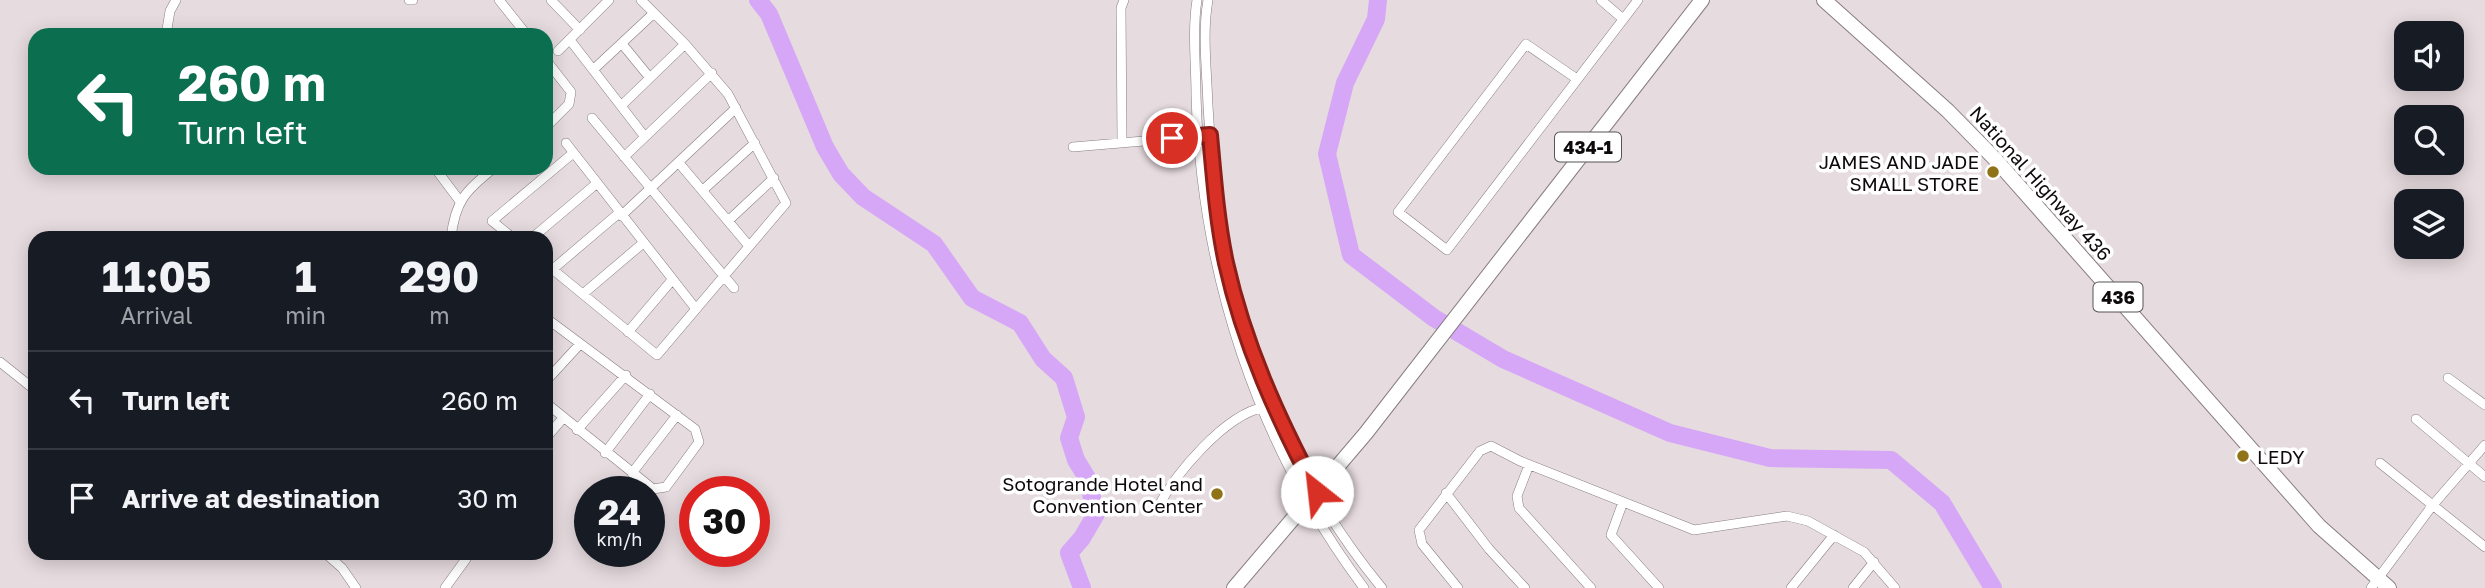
<!DOCTYPE html>
<style>
:root{--surface:#171b24;--page:#20242c;--text:#f1f3f6;--muted:#9ea1a6;--line:#363941}
body{margin:0;font-family:"Golos Text",sans-serif;background:var(--page);color:var(--text);height:100vh;display:flex;flex-direction:column;font-size:26px;white-space:nowrap}
*{box-sizing:border-box;margin:0}
p{font-size:23px;color:var(--muted)}
.icon{flex:none;width:38px;height:38px;fill:none;stroke:currentColor;stroke-width:2;stroke-linecap:round;stroke-linejoin:round}
.map{position:relative;flex:1;overflow:hidden}
.side{position:absolute;left:28px;top:231px;width:525px;height:329px;display:flex;flex-direction:column;background:var(--surface);border-radius:21px;box-shadow:0 4px 18px #0003}
.side>*{flex:none}
.top-card{position:absolute;left:28px;top:28px;width:525px;height:147px;border-radius:21px;box-shadow:0 4px 18px #0003;background:#0b6e4f;color:#fff;overflow:hidden}
.controls{position:absolute;left:2394px;top:21px;display:grid;gap:14px}
.controls a{display:grid;place-items:center;width:70px;height:70px;border-radius:14px;background:var(--surface);box-shadow:0 4px 18px #0003;font-size:35px}
.speed{position:absolute;left:574px;top:476px;display:flex;gap:14px;font-size:35px;font-weight:700;text-align:center}
.speed>*{display:grid;place-content:center;width:91px;height:91px;border-radius:50%;background:var(--surface);box-shadow:0 4px 18px #0003;line-height:1}
.speed small{font-size:18px;font-weight:400}
.speed .limit{border:10px solid #d22;background:#fff;color:#111}
.pin{position:absolute;display:grid;place-items:center;width:60px;height:60px;color:#fff;margin:-30px;border:4px solid #fff;border-radius:50%;box-shadow:0 2px 7px #0007}
.me{position:absolute;width:77px;margin:-38px;rotate:331deg;stroke-linejoin:round;filter:drop-shadow(0 0 5px #0008)}
.turn{display:flex;align-items:center;gap:24px;height:147px;padding:0 35px;font-size:32px}
.turn .icon{width:91px;height:91px;stroke-width:2.5}
.turn b{display:block;font-size:49px;line-height:60px}
.eta{display:flex;justify-content:space-evenly;align-items:center;height:119px;text-align:center}
.eta b{font-size:42px;font-weight:700;line-height:49px}
ul{padding:0;list-style:none}
li{display:flex;align-items:center;gap:21px;height:98px;padding:0 35px;border-top:2px solid var(--line)}
li div{flex:1}
li b{display:block;font-size:26px}
li em{font-style:normal}
.map>svg:first-child{display:block}
.lines{fill:none;stroke-linecap:round;stroke-linejoin:round}
.river{stroke:#d7a7f7;stroke-width:18}
.minor-casing{stroke:#877d81;stroke-width:10}
.primary-casing{stroke:#877d81;stroke-width:16}
.minor{stroke:#fff;stroke-width:9}
.primary{stroke:#fff;stroke-width:14}
.route-casing{stroke:#8d1f18;stroke-width:18}
.route{stroke:#d93025;stroke-width:12}
.poi-dot{fill:#907217;stroke:#fff;stroke-width:2.5}
.labels{text-anchor:middle;dominant-baseline:central;stroke-width:7;stroke-linejoin:round;paint-order:stroke}
.shield{fill:#fff;stroke:#565455;stroke-width:2}
.shield-label{font-size:18px;font-weight:bold;fill:#0e0a0c}
.poi-label{font-size:19px;fill:#0e0a0c;stroke:#fff;text-anchor:end}
.street-label{font-size:19px;fill:#0e0a0c;stroke:#fff}
</style>
<div class="map">
<svg width="2485" height="588" viewBox="0 0 2485 588">
<rect width="100%" height="100%" fill="#e6dbdf"/>
<g class="lines">
<path class="river" d="M 758,0 L 769,14 L 825,147 L 841,174 L 863,197 L 934,244 L 972,298 L 1020,323 L 1043,359 L 1064,378 L 1076,417 L 1069,438 L 1076,460 L 1087,478 L 1096,514 L 1082,538 L 1069,553 L 1082,588
M 1378,0 L 1376,19 L 1345,83 L 1327,154 L 1351,255 L 1434,318 L 1503,359 L 1670,433 L 1770,458 L 1891,460 L 1942,503 L 1993,588"/>
<defs>
<path id="minor" d="M 409,0 L 413,0
M 499,0 L 527,35
M 551,0 L 580,30
M 1197,0 C 1192,30 1196,65 1196,95 C 1201,273 1257,445 1364,588
M 1208,0 C 1202,34 1207,72 1208,106 C 1216,279 1270,453 1382,588
M 1601,0 L 1623,19
M 166,35 L 170,11 L 176,0
M 570,40 L 645,137
M 623,45 L 650,78
M 558,51 L 609,0
M 546,60 L 571,92 L 569,104 L 546,127
M 594,69 L 654,13
M 1577,79 L 1526,44 L 1398,212 L 1447,250 L 1638,0
M 621,106 L 685,44
M 592,118 L 734,288
M 1122,142 L 1121,8 L 1124,0
M 566,143 L 696,309
M 1073,147 L 1203,136
M 624,157 L 712,73
M 679,163 L 749,246
M 435,168 L 459,200
M 703,190 L 755,143
M 621,216 L 736,108
M 728,221 L 774,178
M 451,238 C 455,201 466,190 494,168
M 513,238 L 492,221 L 572,154
M 532,238 L 596,184
M 546,264 L 657,355 L 786,203 L 728,94 L 685,44 L 641,0
M 553,269 L 619,213
M 583,294 L 642,244
M 546,318 L 695,429 L 699,442 L 666,487 L 653,489 L 546,403
M 628,332 L 672,280
M 0,362 L 35,390
M 2448,378 L 2485,405
M 546,381 L 580,344
M 2416,419 L 2485,477
M 577,430 L 626,375
M 546,438 L 563,418
M 605,453 L 650,394
M 2380,463 L 2485,547
M 1529,465 L 1517,496 L 1519,508 L 1591,588
M 632,473 L 677,415
M 1446,493 L 1489,549 L 1525,588
M 1623,502 L 1611,535 L 1659,588
M 1157,509 C 1175,474 1225,414 1265,407
M 325,553 L 342,568 L 356,588
M 445,588 L 466,559
M 1458,588 L 1422,544 L 1419,530 L 1480,451 L 1491,446 L 1520,461 L 1694,530 L 1787,516 L 1808,521 L 1864,552 L 1895,588
M 1791,588 L 1834,535
M 1853,588 L 1874,562
M 2371,588 L 2432,506 L 2485,445"/>
<path id="primary" d="M 1824,0 L 1948,111 L 1995,159 L 2319,526 L 2389,588
M 1234,588 L 1366,433 L 1702,0"/>
</defs>
<use href="#minor" class="minor-casing"/>
<use href="#primary" class="primary-casing"/>
<use href="#minor" class="minor"/>
<use href="#primary" class="primary"/>
</g>
<g class="lines">
<defs>
<path id="route" d="M 1172,138 L 1210,135 C 1214,178 1217,221 1226,263 C 1244,344 1278,419 1317,492"/>
</defs>
<use href="#route" class="route-casing"/>
<use href="#route" class="route"/>
</g>
<g class="poi-dot">
<circle cx="1993" cy="172" r="7"/>
<circle cx="2243" cy="456" r="7"/>
<circle cx="1217" cy="494" r="7"/>
</g>
<g class="labels">
<g class="shield">
<rect x="1555" y="132.5" width="66" height="29" rx="5"/>
<rect x="2093.5" y="282.5" width="49" height="29" rx="5"/>
</g>
<g class="shield-label">
<text x="1588" y="147">434-1</text>
<text x="2118" y="297">436</text>
</g>
<g class="poi-label">
<text x="1979" y="161">JAMES AND JADE<tspan x="1979" dy="22">SMALL STORE</tspan></text>
<text x="2257" y="456" text-anchor="start">LEDY</text>
<text x="1203" y="483">Sotogrande Hotel and<tspan x="1203" dy="22">Convention Center</tspan></text>
</g>
<g class="street-label">
<text transform="translate(2041 183) rotate(48)">National Highway 436</text>
</g>
</g>
</svg>
<div class="controls">
<a><svg class="icon" aria-label="sound" viewBox="0 0 24 24"><path d="M4 9h4l5-4v14l-5-4H4zM17 9q2 3 0 6"/></svg></a>
<a><svg class="icon" aria-label="search" viewBox="0 0 24 24"><circle cx="10" cy="10" r="6"/><path d="M15 15l6 6"/></svg></a>
<a><svg class="icon" aria-label="layers" viewBox="0 0 24 24"><path d="M12 4l9 5-9 5-9-5zM3 14l9 5 9-5"/></svg></a>
</div>
<div class="speed"><div>24<small>km/h</small></div><div class="limit">30</div></div>
<div class="pin" style="left:1172px;top:138px;background:#d93025"><svg class="icon" aria-label="arrive" viewBox="0 0 24 24"><path d="M6 21V4h12l-3 4 3 4H6"/></svg></div>
<svg class="me" style="left:1317px;top:492px" viewBox="-20 -20 40 40"><circle r="19" fill="#fff"/><path d="M0-13L10 11 0 6-10 11z" fill="#d93025"/></svg>
<div class="top-card">
<div class="turn"><svg class="icon" aria-label="left" viewBox="0 0 24 24"><path d="M17 20v-9H6M10 6l-5 5 5 5"/></svg><div><b>260 m</b>Turn left</div></div>
</div>
<section class="side">
<div class="eta">
<div><b>11:05</b><p>Arrival</p></div>
<div><b>1</b><p>min</p></div>
<div><b>290</b><p>m</p></div>
</div>
<ul>
<li><svg class="icon" aria-label="left" viewBox="0 0 24 24"><path d="M17 20v-9H6M10 6l-5 5 5 5"/></svg><div><b>Turn left</b></div><em>260 m</em></li>
<li><svg class="icon" aria-label="arrive" viewBox="0 0 24 24"><path d="M6 21V4h12l-3 4 3 4H6"/></svg><div><b>Arrive at destination</b></div><em>30 m</em></li>
</ul>
</section>
</div>
